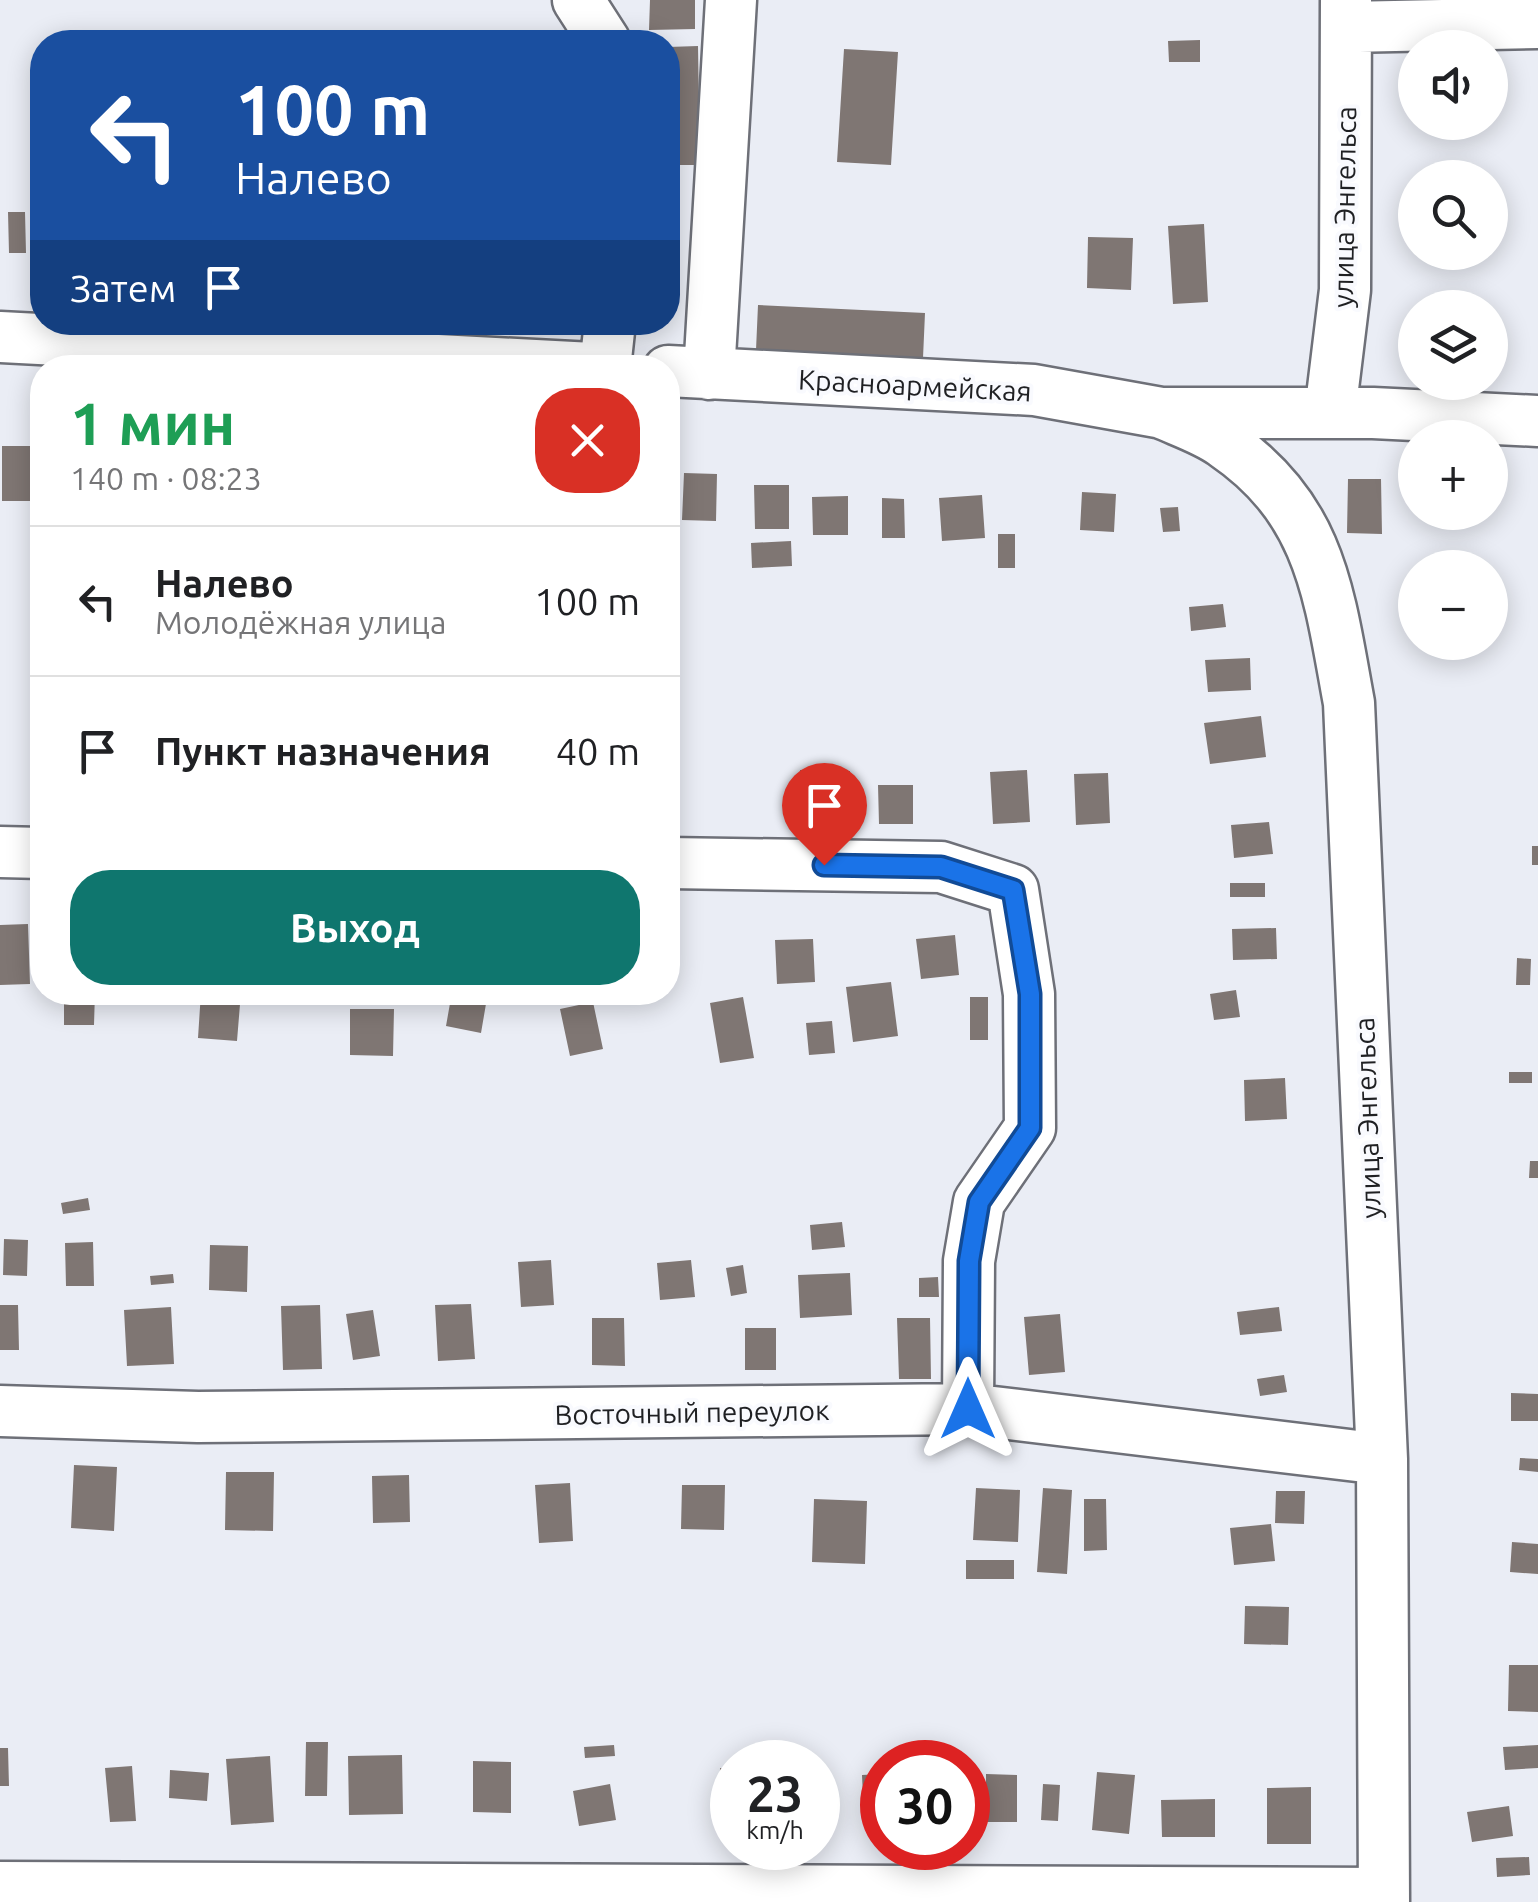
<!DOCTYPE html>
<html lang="ru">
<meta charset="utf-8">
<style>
:root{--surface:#fff;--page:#f2f2f2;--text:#202124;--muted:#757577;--line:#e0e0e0;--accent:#0f766e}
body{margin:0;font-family:Ubuntu,sans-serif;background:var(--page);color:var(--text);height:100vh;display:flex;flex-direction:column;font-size:38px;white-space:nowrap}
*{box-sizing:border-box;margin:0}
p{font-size:32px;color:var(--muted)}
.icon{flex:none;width:55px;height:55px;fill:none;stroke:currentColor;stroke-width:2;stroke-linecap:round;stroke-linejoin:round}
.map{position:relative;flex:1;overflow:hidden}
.details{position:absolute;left:30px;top:355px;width:650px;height:650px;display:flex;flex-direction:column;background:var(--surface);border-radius:40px;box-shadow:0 5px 25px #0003}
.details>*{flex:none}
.guide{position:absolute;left:30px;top:30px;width:650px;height:305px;border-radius:40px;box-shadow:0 5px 25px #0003;background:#1a4fa0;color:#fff;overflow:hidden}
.controls{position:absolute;left:1398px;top:30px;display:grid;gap:20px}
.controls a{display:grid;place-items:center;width:110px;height:110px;border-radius:50%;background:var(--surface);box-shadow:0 5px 25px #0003;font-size:50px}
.speed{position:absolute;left:710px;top:1740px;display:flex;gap:20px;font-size:50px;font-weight:700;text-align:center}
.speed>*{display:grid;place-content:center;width:130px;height:130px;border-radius:50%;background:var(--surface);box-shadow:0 5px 25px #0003;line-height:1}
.speed small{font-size:25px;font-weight:400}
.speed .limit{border:15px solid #d22;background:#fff;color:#111}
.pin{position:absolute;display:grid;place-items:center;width:85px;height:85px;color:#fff;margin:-102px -42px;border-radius:50% 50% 50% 0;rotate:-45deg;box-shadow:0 0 10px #0007}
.pin .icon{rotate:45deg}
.me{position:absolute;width:110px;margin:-55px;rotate:0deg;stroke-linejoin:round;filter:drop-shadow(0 0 8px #0008)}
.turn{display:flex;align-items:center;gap:35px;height:210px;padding:0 40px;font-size:45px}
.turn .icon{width:130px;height:130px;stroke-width:2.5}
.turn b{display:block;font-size:70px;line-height:85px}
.then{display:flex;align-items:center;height:95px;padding:0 40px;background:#0003;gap:20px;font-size:38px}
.round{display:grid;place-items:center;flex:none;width:105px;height:105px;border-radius:40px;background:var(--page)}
.headline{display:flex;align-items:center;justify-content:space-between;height:170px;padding:0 40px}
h1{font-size:60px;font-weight:700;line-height:75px;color:#1e9e55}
.action{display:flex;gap:20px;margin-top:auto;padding:20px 40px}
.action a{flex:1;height:115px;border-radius:40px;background:var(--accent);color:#fff;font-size:40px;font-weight:700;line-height:115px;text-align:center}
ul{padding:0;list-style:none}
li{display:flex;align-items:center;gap:30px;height:150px;padding:0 40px;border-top:2px solid var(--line)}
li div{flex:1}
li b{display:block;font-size:38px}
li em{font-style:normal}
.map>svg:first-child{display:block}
.building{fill:#7f7673}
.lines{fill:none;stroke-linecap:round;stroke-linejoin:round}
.minor-casing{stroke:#6e7078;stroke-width:55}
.minor{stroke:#fff;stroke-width:50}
.route-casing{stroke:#114b97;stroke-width:25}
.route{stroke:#1a73e8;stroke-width:18}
.labels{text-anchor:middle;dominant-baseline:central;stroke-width:8;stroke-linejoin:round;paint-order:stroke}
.street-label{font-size:28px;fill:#1f2023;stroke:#f9fafe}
</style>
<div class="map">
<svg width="1538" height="1902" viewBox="0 0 1538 1902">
<rect width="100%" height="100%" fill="#eaedf5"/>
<path class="building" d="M 650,0 L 695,0 L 695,29 L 649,30 Z
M 1200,40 L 1200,62 L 1169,62 L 1168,41 Z
M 698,46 L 700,165 L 668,165 L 668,47 Z
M 844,49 L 898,52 L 891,165 L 837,162 Z
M 8,212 L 25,212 L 26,253 L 9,253 Z
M 1204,224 L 1208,302 L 1173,304 L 1168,226 Z
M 1088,237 L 1133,238 L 1131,290 L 1087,288 Z
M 1468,301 L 1468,308 L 1446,308 L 1446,302 Z
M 758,305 L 925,313 L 923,358 L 756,350 Z
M 2,446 L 30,446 L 30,501 L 2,501 Z
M 684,473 L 717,474 L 716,521 L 682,520 Z
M 1348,479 L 1381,479 L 1382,534 L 1347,533 Z
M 754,485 L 789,485 L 789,529 L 755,529 Z
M 1082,492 L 1116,494 L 1114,532 L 1080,530 Z
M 982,495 L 985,538 L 942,541 L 939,498 Z
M 848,496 L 848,535 L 813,535 L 812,497 Z
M 882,498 L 904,499 L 905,538 L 882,538 Z
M 1178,507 L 1180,531 L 1163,532 L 1160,508 Z
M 998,534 L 1015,534 L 1015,568 L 998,568 Z
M 791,541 L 792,566 L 752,568 L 751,543 Z
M 1223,604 L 1226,627 L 1191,631 L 1189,607 Z
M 1250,658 L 1251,690 L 1208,692 L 1205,660 Z
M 1261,716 L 1266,757 L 1210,764 L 1204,723 Z
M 800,770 L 850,771 L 848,819 L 799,817 Z
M 1027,770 L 1030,822 L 993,824 L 990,772 Z
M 1108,773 L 1110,823 L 1076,825 L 1074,774 Z
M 878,785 L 913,785 L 913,824 L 879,824 Z
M 1269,822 L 1273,854 L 1234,858 L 1231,825 Z
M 1532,846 L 1538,846 L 1538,865 L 1532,865 Z
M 1230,883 L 1265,883 L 1265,897 L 1230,897 Z
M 28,924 L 30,984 L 0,985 L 0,925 Z
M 1276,928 L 1277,959 L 1233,960 L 1232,929 Z
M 955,935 L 959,975 L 921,979 L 916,939 Z
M 813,939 L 815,982 L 777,984 L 775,940 Z
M 1517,958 L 1531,959 L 1530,985 L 1516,985 Z
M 891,982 L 898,1036 L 853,1042 L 846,987 Z
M 1236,990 L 1240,1017 L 1214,1020 L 1210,994 Z
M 64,992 L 95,992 L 94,1025 L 64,1025 Z
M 201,992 L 241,992 L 237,1041 L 198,1038 Z
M 452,992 L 487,998 L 481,1033 L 446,1026 Z
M 743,997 L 754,1058 L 720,1063 L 710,1003 Z
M 970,997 L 988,997 L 988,1040 L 970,1040 Z
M 593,1002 L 603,1049 L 570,1056 L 560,1009 Z
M 350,1009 L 394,1009 L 393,1056 L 350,1055 Z
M 832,1021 L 835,1053 L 809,1055 L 806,1023 Z
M 1509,1072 L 1532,1072 L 1532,1083 L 1509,1083 Z
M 1285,1078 L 1287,1119 L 1245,1121 L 1244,1080 Z
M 1530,1161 L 1538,1161 L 1538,1178 L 1529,1178 Z
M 88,1198 L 90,1210 L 63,1214 L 61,1203 Z
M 842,1222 L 845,1247 L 812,1250 L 810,1225 Z
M 4,1239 L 28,1240 L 27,1276 L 3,1275 Z
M 93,1242 L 94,1286 L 66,1286 L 65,1243 Z
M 210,1245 L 248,1246 L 247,1292 L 209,1290 Z
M 551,1260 L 554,1305 L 521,1307 L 518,1262 Z
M 691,1260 L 695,1297 L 660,1300 L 657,1263 Z
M 743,1265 L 747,1293 L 731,1296 L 726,1268 Z
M 850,1273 L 852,1315 L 800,1318 L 798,1275 Z
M 173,1274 L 174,1283 L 151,1285 L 150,1276 Z
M 938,1277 L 939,1297 L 919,1297 L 919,1278 Z
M 471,1304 L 475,1359 L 438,1361 L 435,1305 Z
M 0,1305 L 18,1305 L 19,1350 L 0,1350 Z
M 320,1305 L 322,1369 L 283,1370 L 281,1306 Z
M 171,1307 L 174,1364 L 127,1366 L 124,1310 Z
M 1279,1307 L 1282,1331 L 1240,1335 L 1237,1312 Z
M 373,1310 L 380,1356 L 353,1360 L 346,1314 Z
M 1060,1314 L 1065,1372 L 1029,1375 L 1024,1317 Z
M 592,1318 L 624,1318 L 625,1366 L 592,1365 Z
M 897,1318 L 930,1318 L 931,1379 L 899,1379 Z
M 745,1328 L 776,1328 L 776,1370 L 745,1370 Z
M 1284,1375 L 1287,1392 L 1260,1396 L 1257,1379 Z
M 1511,1393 L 1538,1394 L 1538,1421 L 1511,1421 Z
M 1520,1458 L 1538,1459 L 1538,1472 L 1519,1470 Z
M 74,1465 L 117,1467 L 114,1531 L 71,1528 Z
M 226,1472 L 274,1472 L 273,1531 L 225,1530 Z
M 409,1475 L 410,1522 L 373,1523 L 372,1476 Z
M 570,1483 L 573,1541 L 539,1543 L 535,1485 Z
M 682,1485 L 725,1485 L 724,1530 L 681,1529 Z
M 976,1488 L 1020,1490 L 1018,1542 L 973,1540 Z
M 1043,1488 L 1072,1490 L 1067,1574 L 1037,1572 Z
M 1276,1491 L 1305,1491 L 1304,1524 L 1275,1523 Z
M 814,1499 L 867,1501 L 865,1564 L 812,1562 Z
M 1084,1499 L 1106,1499 L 1107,1550 L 1084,1551 Z
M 1271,1524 L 1275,1561 L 1234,1565 L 1230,1528 Z
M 1512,1542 L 1538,1544 L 1538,1574 L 1510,1572 Z
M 966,1560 L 1014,1560 L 1014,1579 L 966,1579 Z
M 1245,1606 L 1289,1607 L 1288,1645 L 1244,1644 Z
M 1509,1665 L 1538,1665 L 1538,1712 L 1508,1711 Z
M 306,1742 L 328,1742 L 327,1796 L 305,1796 Z
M 614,1745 L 615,1756 L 585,1758 L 584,1747 Z
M 1538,1745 L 1538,1768 L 1505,1770 L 1503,1747 Z
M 0,1748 L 8,1748 L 9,1786 L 0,1786 Z
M 402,1755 L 403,1814 L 349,1815 L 348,1756 Z
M 270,1756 L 274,1822 L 231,1825 L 226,1759 Z
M 473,1761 L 511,1762 L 511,1813 L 473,1812 Z
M 132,1766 L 136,1821 L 110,1822 L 105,1768 Z
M 720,1768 L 732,1769 L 732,1829 L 719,1828 Z
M 170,1770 L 209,1773 L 207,1801 L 169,1798 Z
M 1097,1772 L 1135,1775 L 1129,1834 L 1092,1830 Z
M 829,1773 L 833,1825 L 818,1826 L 818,1774 Z
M 882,1774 L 882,1817 L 864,1818 L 862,1775 Z
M 986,1774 L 1017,1775 L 1017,1822 L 986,1822 Z
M 610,1784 L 616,1820 L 579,1826 L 573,1791 Z
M 1043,1784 L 1060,1785 L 1058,1821 L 1041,1820 Z
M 1311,1787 L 1311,1844 L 1267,1844 L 1267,1788 Z
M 1215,1799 L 1215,1837 L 1162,1837 L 1161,1800 Z
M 1509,1806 L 1513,1836 L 1472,1842 L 1467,1812 Z
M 1529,1857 L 1530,1875 L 1497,1877 L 1496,1858 Z"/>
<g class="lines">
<defs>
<path id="minor" d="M 578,0 L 605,42
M 1347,27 L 1538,23
M 0,337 L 592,368
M 605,368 L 610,322
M 668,371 L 1034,390 L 1162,413 L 1373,413 L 1538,421
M 709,374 L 731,0
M 1162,413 C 1182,422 1206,430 1224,443 C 1322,510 1329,595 1349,703 L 1382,1459 L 1384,1902
M 1330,413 L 1345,290 L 1346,0
M 0,852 L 42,853
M 668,863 L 941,867 L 1013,890 L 1029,994 L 1030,1128 L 979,1202 L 969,1261 L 968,1409
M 0,1411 L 198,1417 L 968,1409 L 1382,1459
M 0,1887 L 1384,1893"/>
</defs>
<use href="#minor" class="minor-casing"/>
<use href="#minor" class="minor"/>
</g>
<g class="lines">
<defs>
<path id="route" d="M 824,865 L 941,867 L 1013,890 L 1030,994 L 1030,1128 L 979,1202 L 969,1261 L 968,1409"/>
</defs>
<use href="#route" class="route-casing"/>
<use href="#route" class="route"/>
</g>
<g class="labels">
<g class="street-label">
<text transform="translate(1344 207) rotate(-89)">улица Энгельса</text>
<text transform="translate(915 385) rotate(3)">Красноармейская</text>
<text transform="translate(1367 1118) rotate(-92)">улица Энгельса</text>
<text transform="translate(692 1412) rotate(-1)">Восточный переулок</text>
</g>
</g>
</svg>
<div class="controls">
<a><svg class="icon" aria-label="sound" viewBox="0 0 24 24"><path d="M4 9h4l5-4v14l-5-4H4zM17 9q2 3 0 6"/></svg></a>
<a><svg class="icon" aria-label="search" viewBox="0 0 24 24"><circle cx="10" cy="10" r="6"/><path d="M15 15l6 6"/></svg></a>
<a><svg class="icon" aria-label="layers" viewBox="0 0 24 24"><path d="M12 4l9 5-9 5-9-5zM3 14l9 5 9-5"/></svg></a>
<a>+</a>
<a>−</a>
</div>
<div class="speed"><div>23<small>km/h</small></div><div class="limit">30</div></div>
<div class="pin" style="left:824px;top:865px;background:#d93025"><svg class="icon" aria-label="arrive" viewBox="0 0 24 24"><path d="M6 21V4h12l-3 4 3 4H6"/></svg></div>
<svg class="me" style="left:968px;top:1409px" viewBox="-20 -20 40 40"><path d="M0-17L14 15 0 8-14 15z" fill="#1a73e8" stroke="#fff" stroke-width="4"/></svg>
<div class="guide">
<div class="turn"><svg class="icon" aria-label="left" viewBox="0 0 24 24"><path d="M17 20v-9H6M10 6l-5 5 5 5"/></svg><div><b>100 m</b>Налево</div></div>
<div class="then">Затем<svg class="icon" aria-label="arrive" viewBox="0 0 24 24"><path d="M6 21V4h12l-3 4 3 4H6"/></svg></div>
</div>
<section class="details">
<div class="headline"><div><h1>1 мин</h1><p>140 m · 08:23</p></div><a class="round" style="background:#d93025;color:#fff"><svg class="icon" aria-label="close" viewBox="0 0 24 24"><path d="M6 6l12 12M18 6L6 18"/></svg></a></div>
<ul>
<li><svg class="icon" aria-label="left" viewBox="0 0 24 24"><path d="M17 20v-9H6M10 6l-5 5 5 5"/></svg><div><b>Налево</b><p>Молодёжная улица</p></div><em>100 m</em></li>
<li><svg class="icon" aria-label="arrive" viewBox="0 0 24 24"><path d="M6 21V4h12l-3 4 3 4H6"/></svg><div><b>Пункт назначения</b></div><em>40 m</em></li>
</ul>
<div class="action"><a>Выход</a></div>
</section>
</div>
